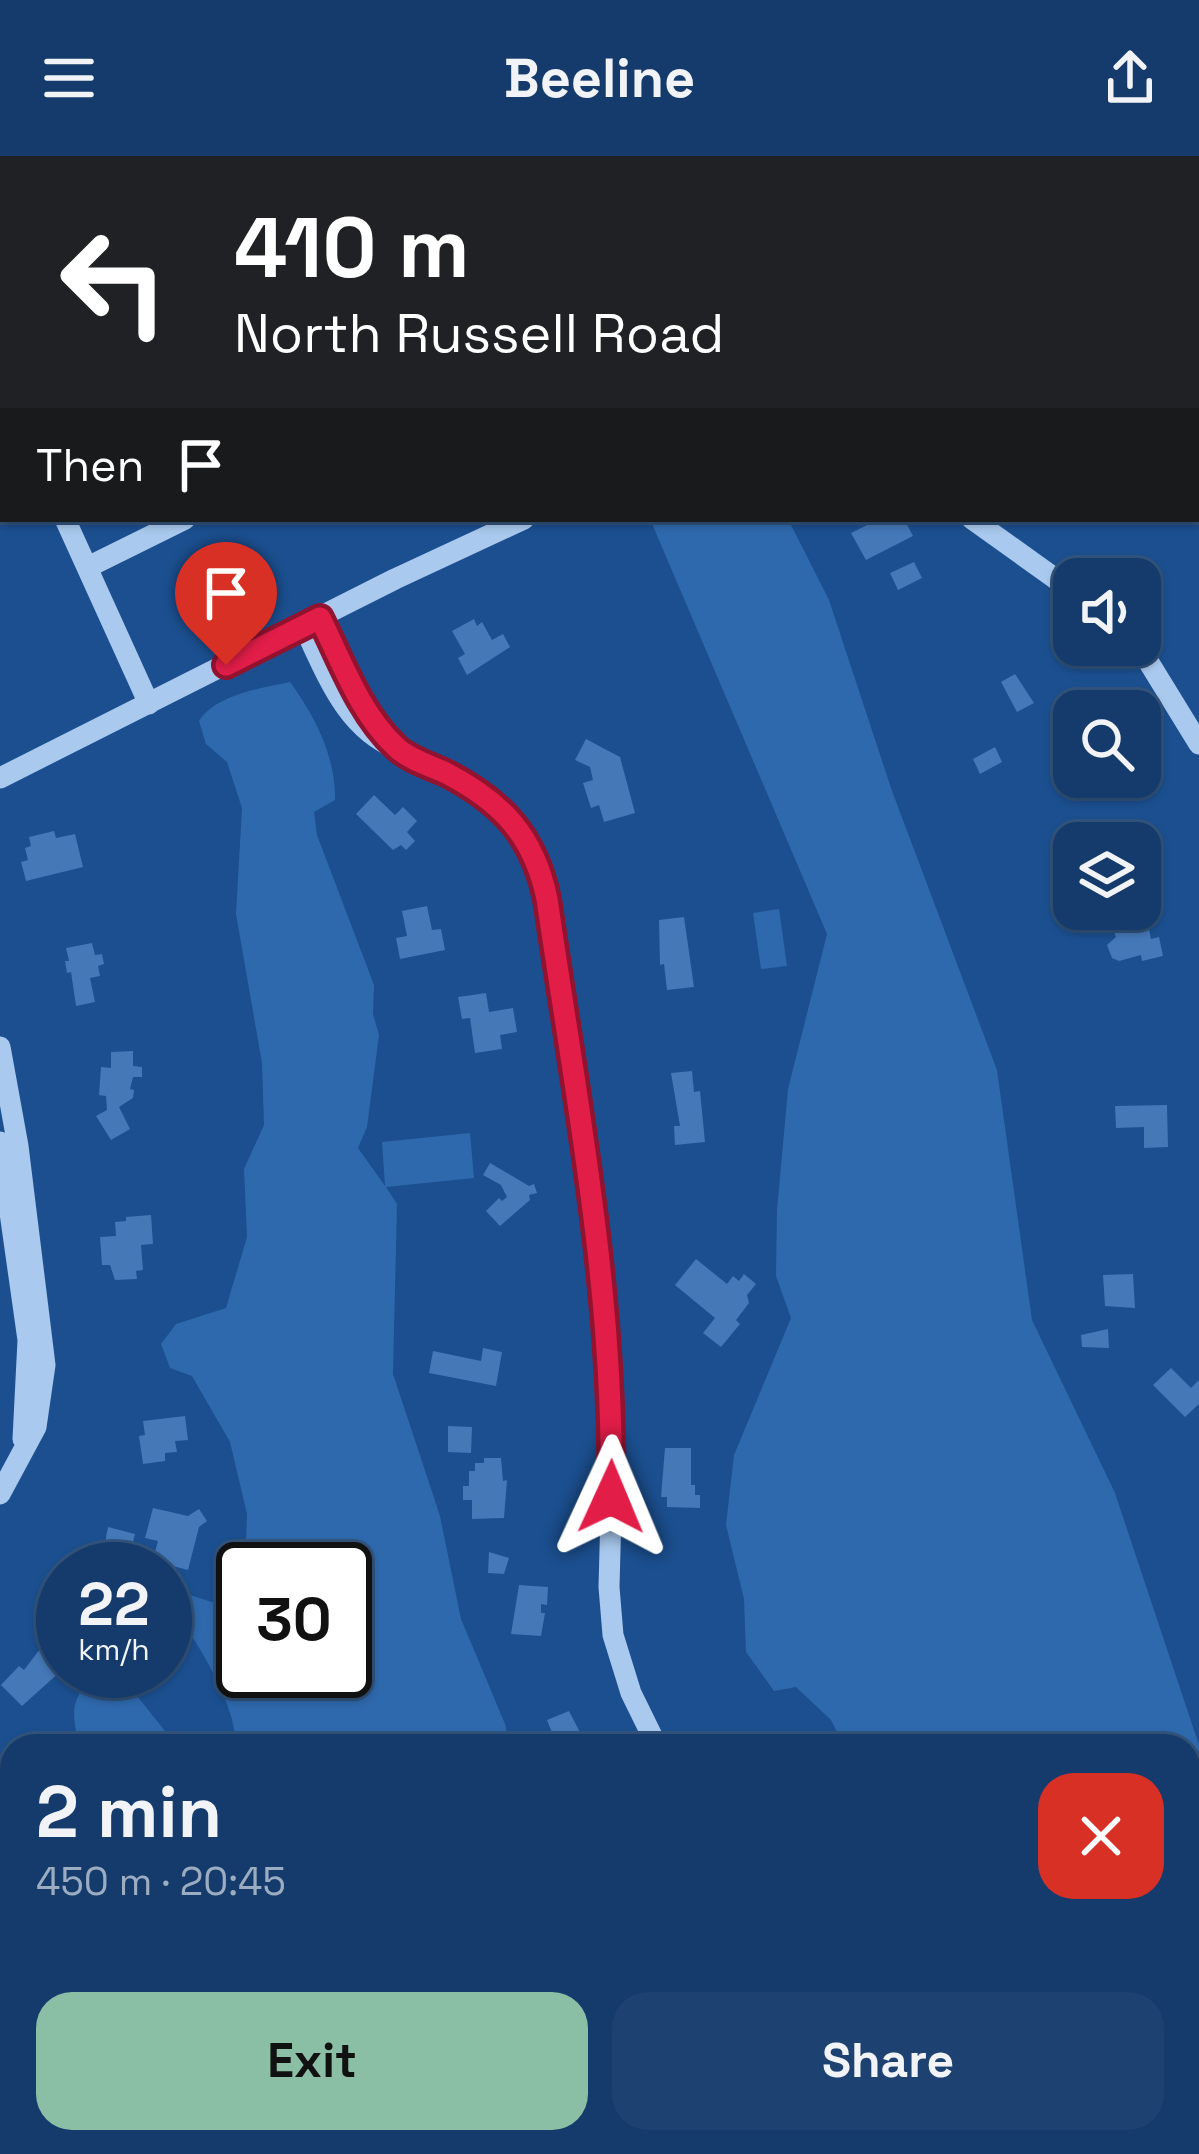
<!DOCTYPE html>
<meta charset="utf-8">
<style>
:root{--surface:#143b6b;--page:#1d4271;--text:#f1f3f6;--muted:#9dadc1;--line:#33557e;--accent:#8abfa5}
body{margin:0;font-family:"Space Grotesk",sans-serif;background:var(--page);color:var(--text);height:100vh;display:flex;flex-direction:column;font-size:45px;white-space:nowrap}
*{box-sizing:border-box;margin:0}
p{font-size:39px;color:var(--muted)}
.icon{flex:none;width:66px;height:66px;fill:none;stroke:currentColor;stroke-width:2;stroke-linecap:round;stroke-linejoin:round}
.map{position:relative;flex:1;overflow:hidden}
.sheet{position:absolute;left:0px;top:1578px;width:1200px;height:420px;display:flex;flex-direction:column;background:var(--surface);border-radius:36px 36px 0 0;box-shadow:0 3px 9px #0004,0 0 0 3px var(--line)}
.sheet>*{flex:none}
.hud{position:absolute;left:0px;top:0px;width:1200px;height:366px;box-shadow:0 3px 9px #0004,0 0 0 3px var(--line);background:#202124;color:#fff;overflow:hidden}
.controls{position:absolute;left:1053px;top:402px;display:grid;gap:24px}
.controls a{display:grid;place-items:center;width:108px;height:108px;border-radius:24px;background:var(--surface);box-shadow:0 3px 9px #0004,0 0 0 3px var(--line);font-size:60px}
.speed{position:absolute;left:36px;top:1386px;display:flex;gap:24px;font-size:60px;font-weight:700;text-align:center}
.speed>*{display:grid;place-content:center;width:156px;height:156px;border-radius:50%;background:var(--surface);box-shadow:0 3px 9px #0004,0 0 0 3px var(--line);line-height:1}
.speed small{font-size:30px;font-weight:400}
.speed .limit{border:6px solid #111;border-radius:18px;background:#fff;color:#111}
.pin{position:absolute;display:grid;place-items:center;width:102px;height:102px;color:#fff;margin:-123px -51px;border-radius:50% 50% 50% 0;rotate:-45deg;box-shadow:0 0 12px #0007}
.pin .icon{rotate:45deg}
.me{position:absolute;width:132px;margin:-66px;rotate:1deg;stroke-linejoin:round;filter:drop-shadow(0 0 9px #0008)}
.turn{display:flex;align-items:center;gap:42px;height:252px;padding:0 36px;font-size:54px}
.turn .icon{width:156px;height:156px;stroke-width:2.5}
.turn b{display:block;font-size:84px;line-height:102px}
.then{display:flex;align-items:center;height:114px;padding:0 36px;background:#0003;gap:24px;font-size:45px}
.round{display:grid;place-items:center;flex:none;width:126px;height:126px;border-radius:36px;background:var(--page)}
.summary{display:flex;align-items:center;justify-content:space-between;height:204px;padding:0 36px}
h1{font-size:72px;font-weight:600;line-height:90px}
.action{display:flex;gap:24px;margin-top:auto;padding:24px 36px}
.action a{flex:1;height:138px;border-radius:36px;background:var(--accent);color:#111;font-size:48px;font-weight:600;line-height:138px;text-align:center}
.action a+a{background:var(--page);color:var(--text)}
header{display:flex;justify-content:space-between;align-items:center;height:156px;padding:0 36px;background:var(--surface);font-size:54px;font-weight:600}
.map>svg:first-child{display:block}
.green{fill:#2e69ad}
.building{fill:#4478b7}
.lines{fill:none;stroke-linecap:round;stroke-linejoin:round}
.path{stroke:#a9c9ee;stroke-width:3;stroke-dasharray:6 9;stroke-linecap:butt}
.minor{stroke:#a9c9ee;stroke-width:21}
.route-casing{stroke:#92132f;stroke-width:30}
.route{stroke:#e11d48;stroke-width:21}
</style>
<header><svg class="icon" aria-label="menu" viewBox="0 0 24 24"><path d="M4 6h16M4 12h16M4 18h16"/></svg>Beeline<svg class="icon" aria-label="share" viewBox="0 0 24 24"><path d="M12 15V3M7 8l5-5 5 5M5 13v7h14v-7"/></svg></header>
<div class="map">
<svg width="1199" height="1998" viewBox="0 0 1199 1998">
<rect width="100%" height="100%" fill="#1b4f8f"/>
<path class="green" d="M 650,363 L 788,363 L 829,444 L 892,635 L 997,914 L 1032,1164 L 1115,1337 L 1199,1589 L 1199,1998 L 722,1998 L 724,1986 L 1188,1986 L 1188,1590 L 844,1590 L 831,1564 L 796,1531 L 774,1535 L 746,1496 L 744,1443 L 726,1369 L 734,1299 L 791,1162 L 776,1120 L 777,1054 L 788,933 L 827,778 Z
M 290,526 C 315,560 336,601 335,644 L 314,656 L 317,679 L 374,829 L 373,858 L 379,879 L 367,971 L 358,992 L 385,1030 L 382,986 L 470,977 L 474,1022 L 386,1031 L 397,1048 L 393,1218 L 440,1360 L 461,1463 L 505,1568 L 510,1590 L 234,1590 C 241,1565 208,1505 193,1482 C 182,1467 165,1450 165,1431 L 221,1449 L 243,1416 L 243,1515 L 345,1515 L 345,1413 L 245,1413 L 247,1358 L 230,1286 L 192,1220 L 170,1212 L 161,1188 L 176,1168 L 226,1152 L 247,1081 L 244,1013 L 264,969 L 262,907 L 236,758 L 242,652 L 227,606 L 206,588 L 199,565 C 215,539 261,532 290,526 Z
M 779,753 L 787,810 L 761,813 L 753,757 Z
M 96,1518 L 121,1520 L 177,1590 L 79,1590 C 72,1556 69,1544 96,1518 Z
M 184,1986 L 567,1986 L 570,1998 L 194,1998 Z"/>
<path class="building" d="M 879,363 L 904,363 L 913,380 L 866,404 L 851,377 Z
M 914,406 L 922,422 L 898,434 L 890,417 Z
M 474,463 L 477,470 L 482,466 L 492,484 L 503,478 L 510,491 L 467,519 L 458,502 L 465,498 L 452,475 Z
M 1015,518 L 1034,547 L 1017,556 L 1001,526 Z
M 586,583 L 620,601 L 635,657 L 604,666 L 599,649 L 591,652 L 583,627 L 593,624 L 590,611 L 575,604 Z
M 995,591 L 1002,606 L 980,618 L 973,603 Z
M 374,639 L 395,659 L 403,651 L 417,665 L 407,676 L 415,685 L 406,694 L 401,689 L 393,694 L 356,658 Z
M 54,675 L 56,682 L 75,678 L 83,711 L 26,725 L 21,706 L 28,704 L 25,692 L 31,690 L 29,681 Z
M 1151,744 L 1155,761 L 1147,763 L 1151,783 L 1159,781 L 1163,800 L 1142,805 L 1141,799 L 1119,805 L 1112,802 L 1107,789 L 1116,781 L 1109,760 L 1113,753 L 1140,753 L 1140,746 Z
M 427,750 L 432,774 L 441,773 L 445,794 L 400,803 L 396,782 L 407,780 L 402,755 Z
M 684,761 L 694,831 L 667,834 L 664,808 L 660,809 L 659,764 Z
M 92,787 L 95,799 L 102,798 L 104,808 L 98,810 L 100,820 L 90,822 L 95,846 L 76,850 L 71,816 L 67,817 L 65,805 L 69,805 L 66,792 Z
M 486,837 L 489,856 L 513,852 L 517,876 L 500,879 L 502,893 L 475,897 L 470,862 L 462,863 L 458,841 Z
M 133,895 L 133,910 L 142,911 L 142,921 L 133,921 L 130,933 L 134,934 L 133,942 L 119,951 L 130,973 L 111,984 L 96,960 L 107,954 L 106,940 L 99,939 L 101,911 L 111,912 L 111,896 Z
M 692,915 L 694,936 L 700,935 L 705,986 L 675,989 L 674,970 L 680,970 L 671,917 Z
M 1167,949 L 1168,991 L 1144,992 L 1144,971 L 1116,972 L 1115,950 Z
M 490,1007 L 529,1030 L 534,1028 L 537,1037 L 529,1039 L 530,1044 L 500,1070 L 486,1055 L 499,1042 L 502,1045 L 507,1041 L 501,1029 L 483,1019 Z
M 151,1059 L 153,1088 L 141,1089 L 143,1114 L 136,1115 L 137,1123 L 115,1124 L 110,1109 L 102,1109 L 100,1081 L 116,1080 L 115,1066 L 126,1065 L 126,1061 Z
M 696,1103 L 727,1128 L 733,1120 L 739,1125 L 744,1118 L 756,1128 L 747,1139 L 749,1147 L 736,1164 L 740,1168 L 721,1191 L 703,1177 L 715,1162 L 675,1129 Z
M 1133,1118 L 1135,1152 L 1105,1150 L 1103,1119 Z
M 1108,1173 L 1109,1192 L 1082,1191 L 1081,1179 Z
M 483,1192 L 502,1196 L 496,1230 L 429,1217 L 433,1195 L 481,1205 Z
M 1171,1212 L 1191,1232 L 1199,1224 L 1199,1248 L 1185,1261 L 1153,1229 Z
M 185,1260 L 188,1284 L 175,1285 L 177,1296 L 165,1297 L 165,1305 L 143,1308 L 139,1280 L 145,1279 L 143,1265 Z
M 448,1270 L 472,1271 L 471,1297 L 448,1296 Z
M 665,1292 L 691,1292 L 691,1329 L 695,1329 L 695,1339 L 700,1339 L 700,1352 L 667,1351 L 667,1341 L 661,1341 Z
M 484,1302 L 501,1302 L 503,1325 L 507,1324 L 504,1362 L 472,1363 L 472,1344 L 463,1344 L 463,1330 L 469,1330 L 469,1315 L 475,1315 L 475,1307 L 484,1307 Z
M 153,1352 L 188,1360 L 199,1353 L 207,1365 L 199,1371 L 188,1414 L 104,1392 L 108,1371 L 135,1378 L 132,1390 L 155,1396 L 158,1385 L 145,1382 Z
M 489,1396 L 509,1402 L 504,1418 L 488,1417 Z
M 519,1429 L 548,1431 L 547,1449 L 541,1448 L 541,1457 L 545,1457 L 541,1480 L 511,1478 Z
M 40,1493 L 62,1514 L 22,1550 L 1,1529 L 19,1510 L 24,1514 Z
M 569,1555 L 584,1584 L 579,1586 L 581,1590 L 547,1590 L 544,1583 L 553,1579 L 547,1564 Z
M 118,1986 L 147,1986 L 150,1996 L 112,1998 L 110,1990 Z
M 674,1986 L 674,1998 L 646,1998 L 613,1987 Z"/>
<g class="lines">
<path class="path" d="M 1197,127 L 1199,133"/>
<path class="minor" d="M 1018,0 L 1068,3
M 1198,0 L 1199,2
M 1197,33 L 1199,32
M 1197,164 L 1199,168
M 0,229 L 3,234
M 1197,264 L 1199,269
M 65,363 L 149,548
M 972,363 L 1074,436
M 88,411 L 185,363
M 304,471 C 327,518 345,572 397,593 L 364,548 L 320,462
M 1133,489 L 1148,505 L 1199,588
M 397,593 C 461,623 524,652 544,726 L 609,1176 L 613,1283 L 609,1431 L 613,1479 L 631,1537 L 657,1590
M 0,622 L 395,423 L 524,363
M 0,891 L 18,990 L 45,1209 L 36,1271 L 0,1338
M 0,986 L 28,1184 L 23,1283
M 0,1884 L 12,1923
M 30,1986 L 53,1998"/>
</g>
<g class="lines">
<defs>
<path id="route" d="M 226,509 L 320,462 C 341,504 360,558 396,591 C 408,603 431,610 446,617 C 502,646 534,680 547,743 C 576,943 615,1138 611,1341"/>
</defs>
<use href="#route" class="route-casing"/>
<use href="#route" class="route"/>
</g>
</svg>
<div class="controls">
<a><svg class="icon" aria-label="sound" viewBox="0 0 24 24"><path d="M4 9h4l5-4v14l-5-4H4zM17 9q2 3 0 6"/></svg></a>
<a><svg class="icon" aria-label="search" viewBox="0 0 24 24"><circle cx="10" cy="10" r="6"/><path d="M15 15l6 6"/></svg></a>
<a><svg class="icon" aria-label="layers" viewBox="0 0 24 24"><path d="M12 4l9 5-9 5-9-5zM3 14l9 5 9-5"/></svg></a>
</div>
<div class="speed"><div>22<small>km/h</small></div><div class="limit">30</div></div>
<div class="pin" style="left:226px;top:509px;background:#d93025"><svg class="icon" aria-label="arrive" viewBox="0 0 24 24"><path d="M6 21V4h12l-3 4 3 4H6"/></svg></div>
<svg class="me" style="left:611px;top:1341px" viewBox="-20 -20 40 40"><path d="M0-17L14 15 0 8-14 15z" fill="#e11d48" stroke="#fff" stroke-width="4"/></svg>
<div class="hud">
<div class="turn"><svg class="icon" aria-label="left" viewBox="0 0 24 24"><path d="M17 20v-9H6M10 6l-5 5 5 5"/></svg><div><b>410 m</b>North Russell Road</div></div>
<div class="then">Then<svg class="icon" aria-label="arrive" viewBox="0 0 24 24"><path d="M6 21V4h12l-3 4 3 4H6"/></svg></div>
</div>
<section class="sheet">
<div class="summary"><div><h1>2 min</h1><p>450 m · 20:45</p></div><a class="round" style="background:#d93025;color:#fff"><svg class="icon" aria-label="close" viewBox="0 0 24 24"><path d="M6 6l12 12M18 6L6 18"/></svg></a></div>
<div class="action"><a>Exit</a><a>Share</a></div>
</section>
</div>
